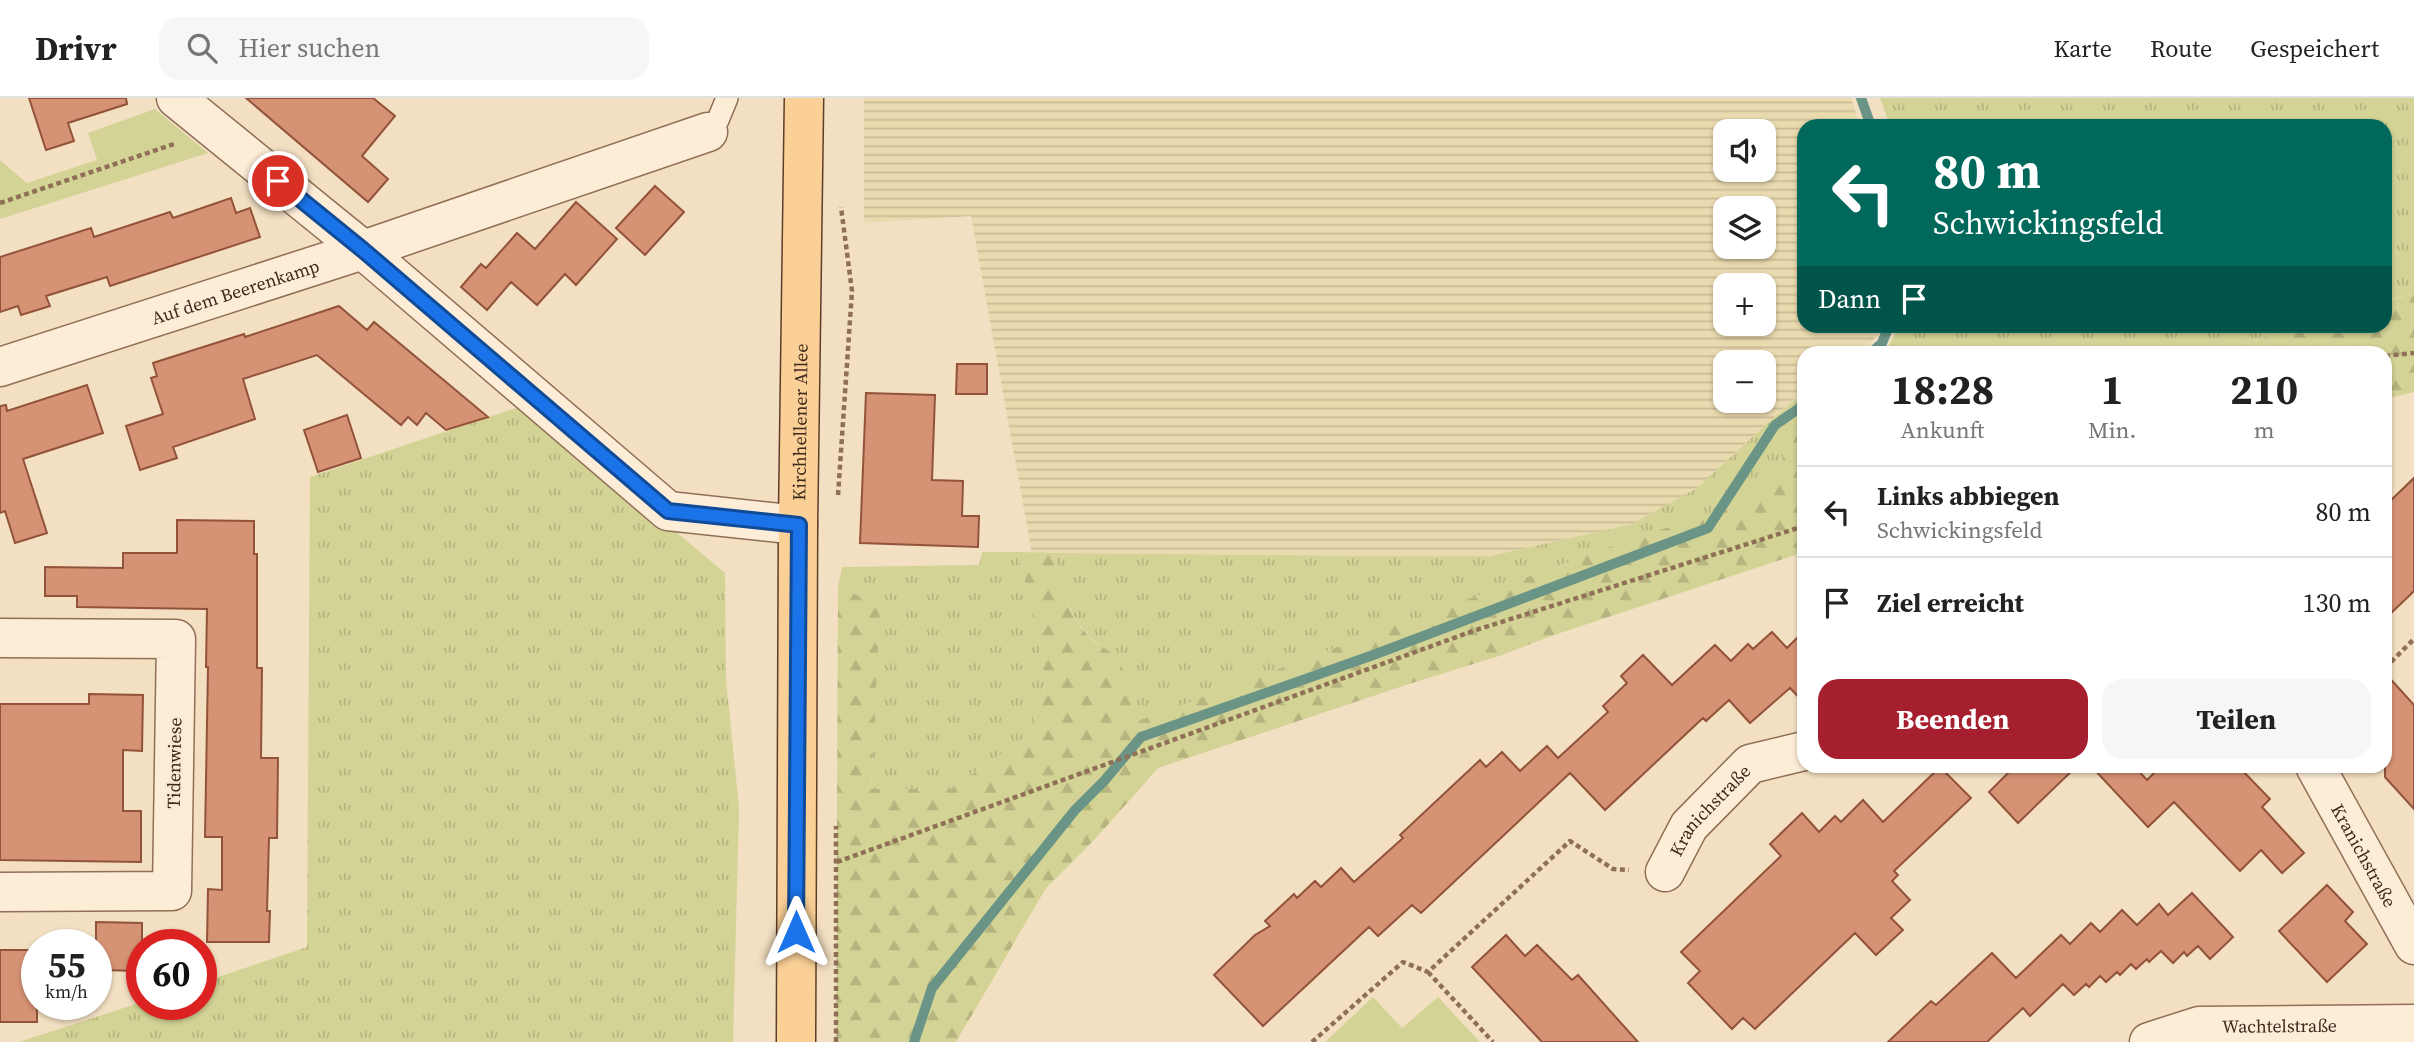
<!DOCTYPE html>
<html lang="de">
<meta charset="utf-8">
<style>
:root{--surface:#fff;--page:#f6f6f6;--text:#222;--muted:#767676;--line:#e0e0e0;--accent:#a61f2f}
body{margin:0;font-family:"Source Serif 4",serif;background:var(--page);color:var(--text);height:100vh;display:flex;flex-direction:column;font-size:26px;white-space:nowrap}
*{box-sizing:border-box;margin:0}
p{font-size:23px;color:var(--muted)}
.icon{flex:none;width:38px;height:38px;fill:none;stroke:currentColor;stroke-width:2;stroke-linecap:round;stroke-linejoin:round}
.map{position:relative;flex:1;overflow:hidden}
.details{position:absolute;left:1797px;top:248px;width:595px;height:427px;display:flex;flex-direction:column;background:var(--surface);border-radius:21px;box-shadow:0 2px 5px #0004}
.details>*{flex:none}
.top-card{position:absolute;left:1797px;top:21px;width:595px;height:214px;border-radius:21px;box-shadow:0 2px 5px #0004;background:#00695c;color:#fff;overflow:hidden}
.fabs{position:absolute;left:1713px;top:21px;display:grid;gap:14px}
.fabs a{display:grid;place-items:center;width:63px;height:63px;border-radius:14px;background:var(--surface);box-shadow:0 2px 5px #0004;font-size:35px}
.speed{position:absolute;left:21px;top:831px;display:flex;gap:14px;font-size:35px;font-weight:700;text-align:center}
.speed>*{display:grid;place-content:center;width:91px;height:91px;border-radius:50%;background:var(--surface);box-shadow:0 2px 5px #0004;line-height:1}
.speed small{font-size:18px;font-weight:400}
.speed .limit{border:10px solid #d22;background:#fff;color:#111}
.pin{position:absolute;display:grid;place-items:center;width:60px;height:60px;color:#fff;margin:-30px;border:4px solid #fff;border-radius:50%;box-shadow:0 2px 7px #0007}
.me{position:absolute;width:77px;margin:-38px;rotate:0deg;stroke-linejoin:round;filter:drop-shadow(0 0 5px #0008)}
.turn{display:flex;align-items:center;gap:24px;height:147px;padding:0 21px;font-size:32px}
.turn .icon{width:91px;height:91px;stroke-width:2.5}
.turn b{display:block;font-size:49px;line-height:60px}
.then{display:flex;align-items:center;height:66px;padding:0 21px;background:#0003;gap:14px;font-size:26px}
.eta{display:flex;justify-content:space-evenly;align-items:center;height:119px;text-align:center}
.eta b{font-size:42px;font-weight:700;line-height:49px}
.button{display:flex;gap:14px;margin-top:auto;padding:14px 21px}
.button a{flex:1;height:80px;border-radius:21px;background:var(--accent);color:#fff;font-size:28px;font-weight:700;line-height:80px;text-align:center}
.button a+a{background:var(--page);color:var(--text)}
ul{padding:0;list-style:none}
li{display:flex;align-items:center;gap:21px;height:91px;padding:0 21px;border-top:2px solid var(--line)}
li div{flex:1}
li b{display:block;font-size:26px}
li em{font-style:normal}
header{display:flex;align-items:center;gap:42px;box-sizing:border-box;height:98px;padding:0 35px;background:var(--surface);border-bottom:2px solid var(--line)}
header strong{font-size:33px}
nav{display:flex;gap:38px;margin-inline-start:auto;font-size:24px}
.search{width:490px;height:63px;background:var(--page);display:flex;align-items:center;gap:18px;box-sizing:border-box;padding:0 24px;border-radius:21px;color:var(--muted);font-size:26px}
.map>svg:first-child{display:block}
.farmland{fill:url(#farmland-rules);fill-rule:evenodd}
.grass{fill:url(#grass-tufts)}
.forest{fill:url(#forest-firs)}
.green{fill:#d3d395}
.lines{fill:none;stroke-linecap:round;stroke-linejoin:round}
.stream{stroke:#6a9586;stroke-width:10}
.building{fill:#d69274;stroke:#92533a;stroke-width:2}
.lane-casing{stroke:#906f57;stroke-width:24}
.street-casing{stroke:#906f57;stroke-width:41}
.primary-casing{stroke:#5d3d2b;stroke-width:41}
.path{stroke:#906f57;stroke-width:4.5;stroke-dasharray:5 3.5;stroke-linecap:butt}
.lane{stroke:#fdedd7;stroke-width:21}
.street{stroke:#fdedd7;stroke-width:38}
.primary{stroke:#fad096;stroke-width:38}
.route-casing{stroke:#114b97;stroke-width:18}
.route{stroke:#1a73e8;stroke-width:12}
.labels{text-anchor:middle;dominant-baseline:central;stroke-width:5;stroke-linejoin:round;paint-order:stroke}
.street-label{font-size:18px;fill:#3e291d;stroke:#faead3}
</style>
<header>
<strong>Drivr</strong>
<div class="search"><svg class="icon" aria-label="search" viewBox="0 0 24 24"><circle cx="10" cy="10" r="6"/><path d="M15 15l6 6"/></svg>Hier suchen</div>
<nav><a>Karte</a><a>Route</a><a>Gespeichert</a></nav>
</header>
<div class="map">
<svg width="2414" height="944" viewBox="0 0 2414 944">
<defs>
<pattern id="farmland-rules" width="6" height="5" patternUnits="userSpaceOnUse" patternTransform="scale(1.75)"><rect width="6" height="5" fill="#eadaaf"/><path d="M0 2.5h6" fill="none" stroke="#cabb96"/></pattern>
<pattern id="grass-tufts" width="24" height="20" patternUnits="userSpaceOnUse" patternTransform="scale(1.75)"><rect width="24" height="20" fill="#d3d395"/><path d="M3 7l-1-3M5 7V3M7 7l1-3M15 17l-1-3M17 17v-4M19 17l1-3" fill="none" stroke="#b6b580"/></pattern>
<pattern id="forest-firs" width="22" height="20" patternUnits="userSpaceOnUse" patternTransform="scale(1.75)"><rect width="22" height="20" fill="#d3d395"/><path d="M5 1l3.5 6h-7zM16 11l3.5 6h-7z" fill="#b6b580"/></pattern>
</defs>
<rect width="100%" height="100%" fill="#f3dfc2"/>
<path class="farmland" d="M 864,0 L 1851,0 L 1860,28 L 1804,28 L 1804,228 L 1881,228 L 1875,240 L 1860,255 L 1804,256 L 1804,295 L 1795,300 L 1697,390 L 1632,426 L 1487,459 L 1032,455 L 971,118 L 864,125 ZM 1726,33 L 1764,33 L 1764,72 L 1726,72 ZM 1726,110 L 1764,110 L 1764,149 L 1726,149 ZM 1726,187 L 1764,187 L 1764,226 L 1726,226 ZM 1726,264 L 1764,264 L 1764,303 L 1726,303 Z"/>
<path class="grass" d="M 1880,0 L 2414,0 L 2414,195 L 2385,203 L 2385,28 L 1890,28 Z
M 1899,228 L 2304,228 L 2208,255 L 1881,256 L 1889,248 Z
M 525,307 L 725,475 L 726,581 L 739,710 L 733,944 L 19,944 L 142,904 L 142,906 L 201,906 L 201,885 L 307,849 L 310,379 Z
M 1769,324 L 1783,360 L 1757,403 L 1642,437 L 1137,624 C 1132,607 1129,586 1122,571 C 1116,558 1105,552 1095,543 C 1068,520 1061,488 1053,455 L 1487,459 L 1632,426 L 1697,390 Z
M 982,454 L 1018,454 L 1038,538 L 1046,589 L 1027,638 L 951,691 L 871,691 L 879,507 L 838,489 L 842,469 L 979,467 Z"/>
<path class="forest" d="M 2414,195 L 2414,294 L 2385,301 L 2385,256 L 2208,255 L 2304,228 L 2385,228 L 2385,204 Z
M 1796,300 L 1804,344 L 1804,454 L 1554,537 L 1499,558 L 1409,586 L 1158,670 L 1096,740 L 1046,790 L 956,944 L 836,944 L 838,489 L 880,507 L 871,691 L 951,691 L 1027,638 L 1046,589 L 1038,538 L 1018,454 L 1053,455 C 1061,488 1068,521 1095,544 C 1102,549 1111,553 1117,561 C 1129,578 1130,604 1138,623 L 1642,437 L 1757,403 L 1783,360 L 1769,324 Z"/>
<path class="green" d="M 155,11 L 208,55 L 0,121 L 0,62 L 27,85 L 97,62 L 88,35 Z
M 1373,899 L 1402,930 L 1438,899 L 1480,944 L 1325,944 Z"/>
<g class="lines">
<path class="stream" d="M 1861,0 L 1871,28
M 1870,256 L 1882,245 L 1889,228
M 914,944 L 932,890 L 1075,712 L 1105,682 L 1141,639 L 1376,556 L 1708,430 L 1775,327 L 1804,307"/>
</g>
<path class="building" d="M 29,0 L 126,0 L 127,6 L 68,25 L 74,43 L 46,52 Z
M 246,0 L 373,0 L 395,18 L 362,58 L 388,81 L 368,104 Z
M 655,88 L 684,114 L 645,157 L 616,130 Z
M 231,100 L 236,115 L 250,110 L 260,139 L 110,188 L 107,179 L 46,198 L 50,208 L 21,217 L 18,208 L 0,214 L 0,159 L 91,130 L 94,139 L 170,114 L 173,120 Z
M 576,104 L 617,141 L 576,187 L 565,176 L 537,207 L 511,184 L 487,212 L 461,189 L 481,166 L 486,170 L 517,135 L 535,151 Z
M 339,208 L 367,232 L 374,224 L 488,319 L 446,332 L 426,315 L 417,327 L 408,319 L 401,327 L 317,257 L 243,281 L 255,321 L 173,349 L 177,360 L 140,372 L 126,328 L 163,316 L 151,280 L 157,278 L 153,265 L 244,236 L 245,239 Z
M 957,266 L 987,266 L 987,296 L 956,296 Z
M 87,287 L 103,335 L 23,361 L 47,435 L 15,445 L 5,413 L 0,415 L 0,308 L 6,307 L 7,313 Z
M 866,295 L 935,297 L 932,382 L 963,383 L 962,418 L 979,418 L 978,449 L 860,445 Z
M 347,317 L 361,360 L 318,374 L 304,332 Z
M 2414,380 L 2414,493 L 2385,521 L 2385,408 Z
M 177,422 L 254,423 L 254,456 L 257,456 L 257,570 L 262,570 L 261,660 L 278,660 L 277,740 L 269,740 L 267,813 L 270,813 L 269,844 L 207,844 L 208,791 L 222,792 L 222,739 L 205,739 L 208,569 L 206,569 L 207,511 L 77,509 L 77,498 L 45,498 L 45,469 L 123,470 L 123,455 L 177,455 Z
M 1804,533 L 1804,605 L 1790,590 L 1750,625 L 1729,602 L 1706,623 L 1703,620 L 1605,712 L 1570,675 L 1421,815 L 1412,807 L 1378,838 L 1369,829 L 1263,928 L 1214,877 L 1255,837 L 1270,828 L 1265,823 L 1294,796 L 1297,800 L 1315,783 L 1321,789 L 1341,770 L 1354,784 L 1403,740 L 1400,737 L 1480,662 L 1486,669 L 1502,654 L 1520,673 L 1547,648 L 1558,660 L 1608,614 L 1603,608 L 1627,585 L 1621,578 L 1643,557 L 1672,587 L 1715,547 L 1731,563 L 1748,546 L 1753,551 L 1772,534 L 1787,550 Z
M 2385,575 L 2414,607 L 2414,711 L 2385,679 Z
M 89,596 L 143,597 L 142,653 L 123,652 L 123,713 L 141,713 L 141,764 L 0,762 L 0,606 L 89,606 Z
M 2015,668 L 2077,668 L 2018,725 L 1989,694 Z
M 2091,668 L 2134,668 L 2147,682 L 2161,668 L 2238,668 L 2270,701 L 2262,709 L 2304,755 L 2282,775 L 2261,752 L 2240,773 L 2174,704 L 2148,729 Z
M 1940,669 L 1971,700 L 1894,773 L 1898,777 L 1892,783 L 1910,802 L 1891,820 L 1903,832 L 1876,857 L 1855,835 L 1755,931 L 1743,920 L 1732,931 L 1688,885 L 1700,873 L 1681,854 L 1781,758 L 1770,746 L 1802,715 L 1819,734 L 1835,718 L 1841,724 L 1863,702 L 1883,724 Z
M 2327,787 L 2353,814 L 2345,823 L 2367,846 L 2327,884 L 2279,833 Z
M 2192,795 L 2233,839 L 2210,861 L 2198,848 L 2187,858 L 2184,854 L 2173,865 L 2161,853 L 2149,864 L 2147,861 L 2136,871 L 2131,866 L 2120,877 L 2117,874 L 2106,884 L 2100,878 L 2089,889 L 2086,886 L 2074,897 L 2063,886 L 2030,918 L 2023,910 L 1987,944 L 1888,944 L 1931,903 L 1936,907 L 1992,855 L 2016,880 L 2061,837 L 2070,846 L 2091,825 L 2100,834 L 2122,812 L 2137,827 L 2159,806 L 2168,817 Z
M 96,824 L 142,825 L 142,873 L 96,872 Z
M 1506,837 L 1525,858 L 1537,847 L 1572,882 L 1578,877 L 1638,944 L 1542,944 L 1472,869 Z
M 0,852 L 34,852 L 34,870 L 37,870 L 37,924 L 0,924 Z"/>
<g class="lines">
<defs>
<path id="lane" d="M 708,34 L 718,22 L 727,0"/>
<g id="street">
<path d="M 176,0 L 363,152 L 668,413 L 798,427"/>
<path id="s1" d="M 0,269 L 363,152 L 708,34"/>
<path d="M 0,540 L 176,541 L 172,793 L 0,794"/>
<path id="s2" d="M 2315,668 L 2414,847"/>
<path id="s3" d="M 1665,774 L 1689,728 L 1750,666 L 1804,653"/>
<path id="s4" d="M 2149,944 L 2199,928 L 2414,926"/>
</g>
<g id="primary">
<path id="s5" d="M 796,944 L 798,427 L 804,0"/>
</g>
</defs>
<use href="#lane" class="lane-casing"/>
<use href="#street" class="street-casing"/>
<use href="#primary" class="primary-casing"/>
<path class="path" d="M 0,105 L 174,46
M 2385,258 L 2414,255
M 838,397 L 852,193 L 841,109
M 2385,570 L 2414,541
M 837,764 L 1473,533 L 1804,428
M 1428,874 L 1493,944
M 836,944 L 836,728
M 1312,944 L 1403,864 L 1428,874 L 1570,743 L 1613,771 L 1629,772"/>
<use href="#lane" class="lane"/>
<use href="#street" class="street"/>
<use href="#primary" class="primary"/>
</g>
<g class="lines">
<defs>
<path id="route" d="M 278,83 L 363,152 L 668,413 L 799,427 L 796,834"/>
</defs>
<use href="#route" class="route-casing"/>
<use href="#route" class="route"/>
</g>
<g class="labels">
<g class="street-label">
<text stroke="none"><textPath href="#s1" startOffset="247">Auf dem Beerenkamp</textPath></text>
<text stroke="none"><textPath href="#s5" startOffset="620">Kirchhellener Allee</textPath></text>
<text transform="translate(174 665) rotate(-89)">Tidenwiese</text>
<text stroke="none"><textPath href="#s3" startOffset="77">Kranichstraße</textPath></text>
<text stroke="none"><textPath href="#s2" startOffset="102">Kranichstraße</textPath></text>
<text stroke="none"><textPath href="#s4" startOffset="133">Wachtelstraße</textPath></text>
</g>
</g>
</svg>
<div class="fabs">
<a><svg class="icon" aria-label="sound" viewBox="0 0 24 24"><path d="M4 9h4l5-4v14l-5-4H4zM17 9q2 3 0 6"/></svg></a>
<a><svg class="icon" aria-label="layers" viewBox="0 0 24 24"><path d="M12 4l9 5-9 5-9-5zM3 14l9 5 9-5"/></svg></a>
<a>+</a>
<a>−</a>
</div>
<div class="speed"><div>55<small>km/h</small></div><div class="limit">60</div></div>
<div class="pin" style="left:278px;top:83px;background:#d93025"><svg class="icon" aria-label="arrive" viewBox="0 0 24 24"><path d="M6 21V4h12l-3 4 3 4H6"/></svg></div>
<svg class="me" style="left:796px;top:834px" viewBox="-20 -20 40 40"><path d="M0-17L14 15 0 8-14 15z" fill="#1a73e8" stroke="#fff" stroke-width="4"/></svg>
<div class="top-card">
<div class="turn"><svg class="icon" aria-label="left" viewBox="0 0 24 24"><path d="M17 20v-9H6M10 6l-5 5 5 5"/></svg><div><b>80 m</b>Schwickingsfeld</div></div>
<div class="then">Dann<svg class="icon" aria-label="arrive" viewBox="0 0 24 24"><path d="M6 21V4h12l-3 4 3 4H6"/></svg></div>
</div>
<section class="details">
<div class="eta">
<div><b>18:28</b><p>Ankunft</p></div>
<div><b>1</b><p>Min.</p></div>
<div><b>210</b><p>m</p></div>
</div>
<ul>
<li><svg class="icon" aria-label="left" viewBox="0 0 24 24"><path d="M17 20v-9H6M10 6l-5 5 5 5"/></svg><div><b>Links abbiegen</b><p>Schwickingsfeld</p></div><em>80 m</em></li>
<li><svg class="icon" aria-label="arrive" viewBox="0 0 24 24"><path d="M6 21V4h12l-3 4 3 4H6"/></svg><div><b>Ziel erreicht</b></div><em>130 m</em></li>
</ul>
<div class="button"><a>Beenden</a><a>Teilen</a></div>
</section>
</div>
